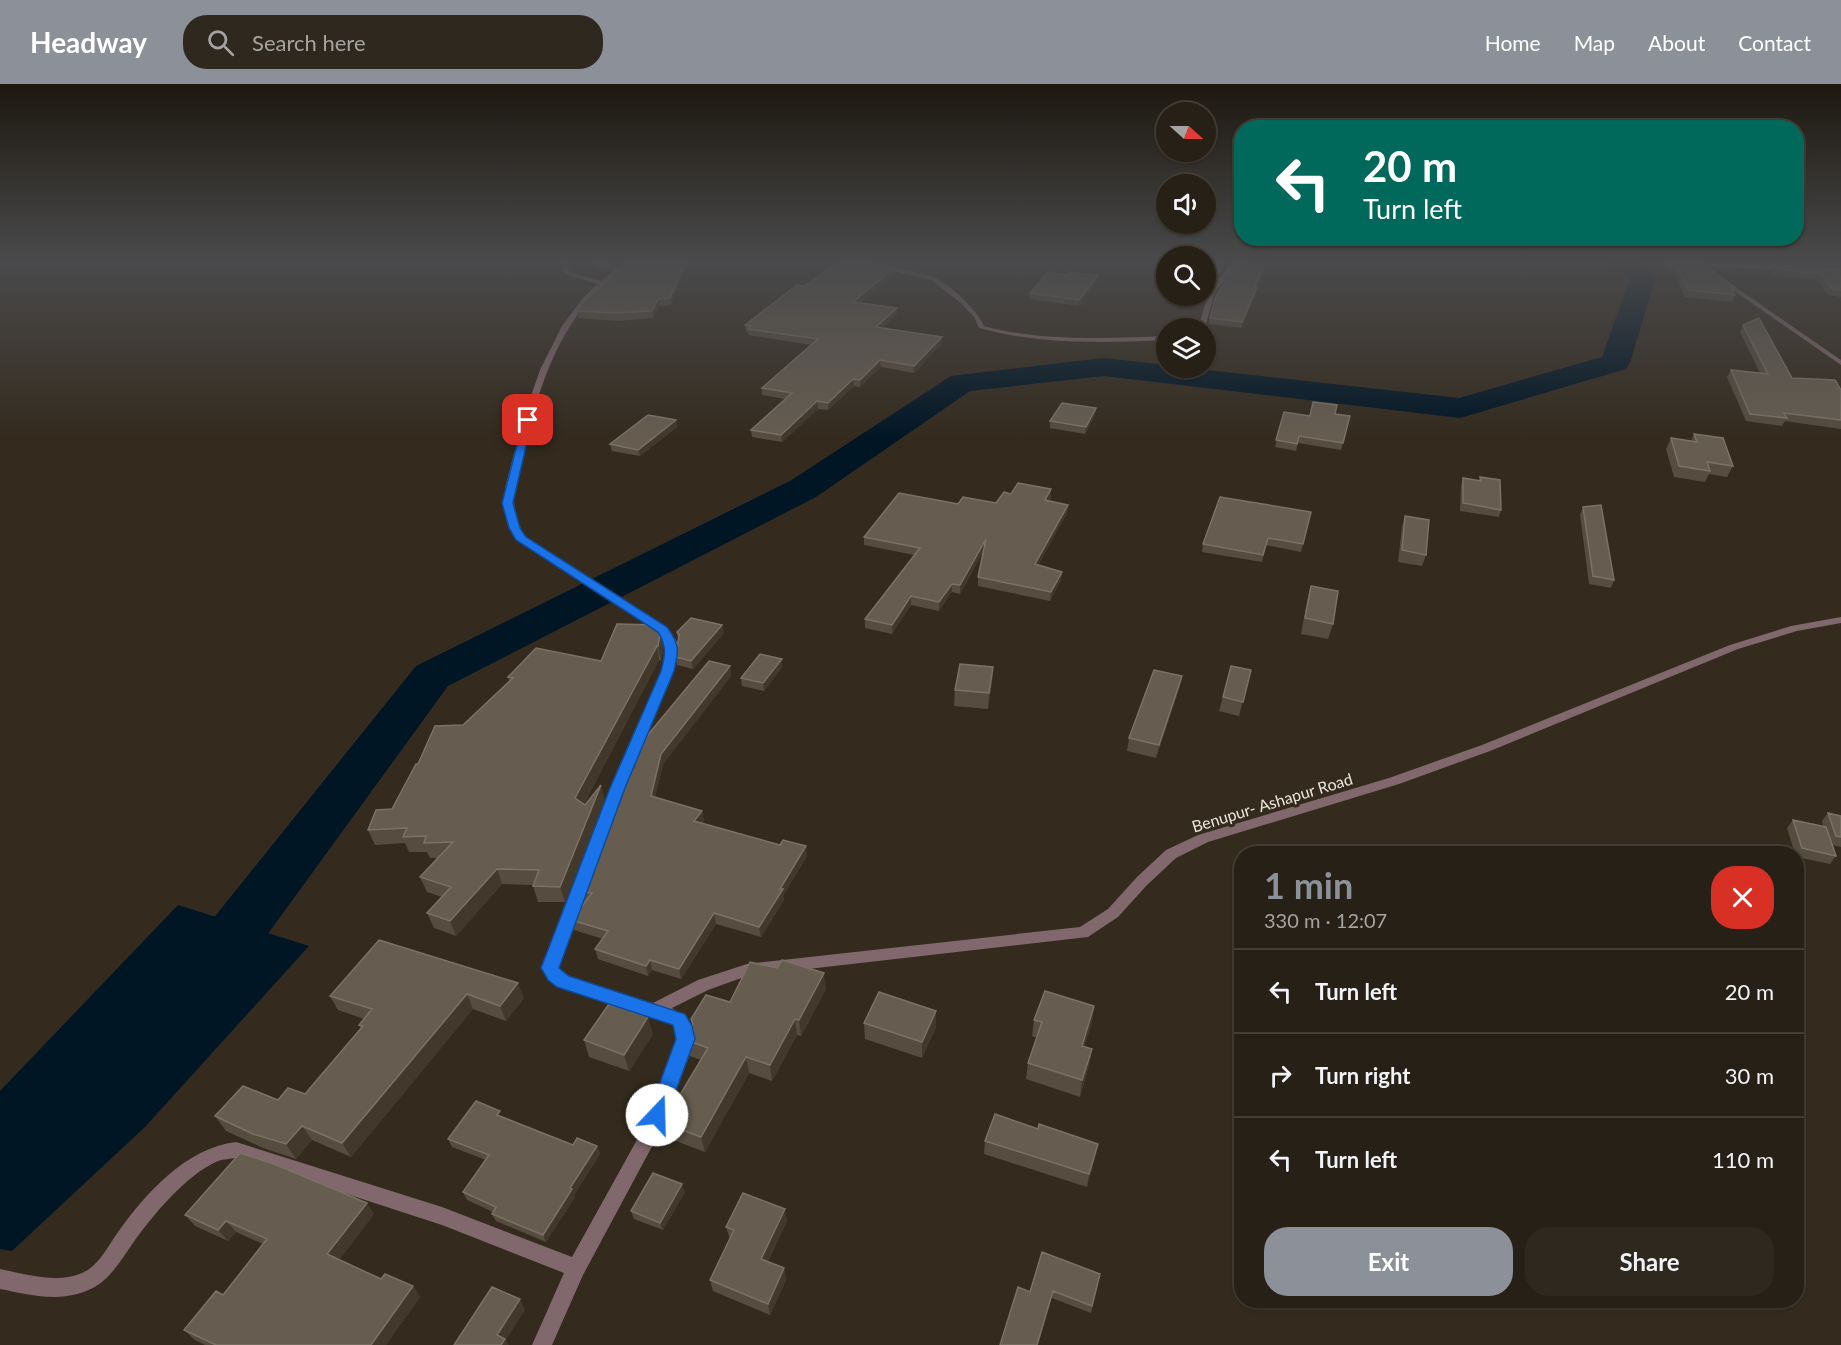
<!DOCTYPE html>
<meta charset="utf-8">
<style>
:root{--surface:#272016;--page:#2f281f;--text:#f1f3f6;--muted:#a4a3a1;--line:#433e35;--accent:#8c9099}
body{margin:0;font-family:Lato,sans-serif;background:var(--page);color:var(--text);height:100vh;display:flex;flex-direction:column;font-size:22px;white-space:nowrap}
*{box-sizing:border-box;margin:0}
p{font-size:20px;color:var(--muted)}
.icon{flex:none;width:33px;height:33px;fill:none;stroke:currentColor;stroke-width:2;stroke-linecap:round;stroke-linejoin:round}
.map{position:relative;flex:1;overflow:hidden}
.side{position:absolute;left:1234px;top:762px;width:570px;height:462px;display:flex;flex-direction:column;background:var(--surface);border-radius:24px;box-shadow:0 2px 4px #0004,0 0 0 2px var(--line)}
.side>*{flex:none}
.guide{position:absolute;left:1234px;top:36px;width:570px;height:126px;border-radius:24px;box-shadow:0 2px 4px #0004,0 0 0 2px var(--line);background:#00695c;color:#fff;overflow:hidden}
.needle{width:39px;rotate:111deg}
.controls{position:absolute;left:1156px;top:18px;display:grid;gap:12px}
.controls a{display:grid;place-items:center;width:60px;height:60px;border-radius:50%;background:var(--surface);box-shadow:0 2px 4px #0004,0 0 0 2px var(--line);font-size:30px}
.pin{position:absolute;display:grid;place-items:center;width:51px;height:51px;color:#fff;margin:-26px;border-radius:12px;box-shadow:0 3px 9px #0006}
.me{position:absolute;width:66px;margin:-33px;rotate:21deg;stroke-linejoin:round;filter:drop-shadow(0 0 4px #0008)}
.turn{display:flex;align-items:center;gap:21px;height:126px;padding:0 30px;font-size:27px}
.turn .icon{width:78px;height:78px;stroke-width:2.5}
.turn b{display:block;font-size:42px;line-height:51px}
.round{display:grid;place-items:center;flex:none;width:63px;height:63px;border-radius:24px;background:var(--page)}
.head{display:flex;align-items:center;justify-content:space-between;height:102px;padding:0 30px}
h1{font-size:36px;font-weight:700;line-height:45px;color:var(--accent)}
.action{display:flex;gap:12px;margin-top:auto;padding:12px 30px}
.action a{flex:1;height:69px;border-radius:24px;background:var(--accent);color:#fff;font-size:24px;font-weight:700;line-height:69px;text-align:center}
.action a+a{background:var(--page);color:var(--text)}
ul{padding:0;list-style:none}
li{display:flex;align-items:center;gap:18px;height:84px;padding:0 30px;border-top:2px solid var(--line)}
li div{flex:1}
li b{display:block;font-size:22px}
li em{font-style:normal}
header{display:flex;align-items:center;gap:36px;box-sizing:border-box;height:84px;padding:0 30px;background:var(--accent);color:#fff}
header strong{font-size:28px}
nav{display:flex;gap:33px;margin-inline-start:auto;font-size:21px}
.search{width:420px;height:54px;background:var(--page);display:flex;align-items:center;gap:15px;box-sizing:border-box;padding:0 21px;border-radius:24px;color:var(--muted);font-size:22px}
.map>svg:first-child{display:block}
.water{fill:#011625}
.lines{fill:none;stroke-linecap:round;stroke-linejoin:round}
.river{fill:#011625;fill-rule:evenodd}
.street{fill:#81686d;fill-rule:evenodd}
.wall{fill:#564c3f}
.shaded-wall{fill:#42382b}
.building{fill:#665d50;stroke:#7b7266;stroke-width:1.5}
.route{fill:#1a73e8;stroke:#114b97;stroke-width:1.5}
.labels{text-anchor:middle;dominant-baseline:central;stroke-width:6;stroke-linejoin:round;paint-order:stroke}
.street-label{font-size:16px;fill:#ebe5dd;stroke:#342b1e}
</style>
<header>
<strong>Headway</strong>
<div class="search"><svg class="icon" aria-label="search" viewBox="0 0 24 24"><circle cx="10" cy="10" r="6"/><path d="M15 15l6 6"/></svg>Search here</div>
<nav><a>Home</a><a>Map</a><a>About</a><a>Contact</a></nav>
</header>
<div class="map">
<svg width="1841" height="1261" viewBox="0 0 1841 1261">
<rect width="100%" height="100%" fill="#342b1e"/>
<path class="water" d="M 178,821 L 309,862 L 145,1043 L 12,1167 L 0,1165 L 0,1007 Z"/>
<g class="lines">
<path class="river" d="M 1611,178 L 1639,178 L 1656,192 L 1630,279 L 1626,285 L 1460,334 L 1104,292 L 970,307 L 816,413 L 448,602 L 246,880 L 223,908 L 201,915 L 179,908 L 170,890 L 179,872 L 204,846 L 416,582 L 790,397 L 951,292 L 1104,274 L 1167,281 L 1167,284 L 1188,284 L 1459,314 L 1602,273 L 1630,194 L 1614,183 Z"/>
<path class="street" d="M 562,178 L 569,178 L 568,186 L 570,188 L 601,197 L 624,178 L 630,178 C 614,195 594,207 581,226 C 549,269 535,319 523,370 C 519,385 514,400 514,415 C 514,429 519,442 526,454 L 667,544 L 678,559 L 674,587 L 624,704 L 558,884 L 568,893 L 653,919 L 698,896 L 747,880 L 1080,843 L 1108,825 L 1137,793 L 1166,766 L 1198,751 L 1389,694 L 1482,661 L 1730,561 L 1791,542 L 1841,533 L 1841,539 L 1797,547 L 1738,565 L 1490,667 L 1399,700 L 1208,758 L 1176,774 L 1147,801 L 1118,833 L 1088,853 L 747,892 L 708,906 L 672,924 L 686,934 L 694,955 L 656,1055 L 583,1191 L 552,1261 L 532,1261 L 564,1189 L 442,1141 L 236,1074 C 230,1075 224,1075 218,1077 C 187,1090 152,1132 133,1159 C 117,1182 106,1203 77,1210 C 52,1217 25,1210 0,1205 L 0,1185 C 25,1190 58,1200 82,1189 C 99,1182 108,1162 118,1148 C 146,1109 186,1064 236,1058 L 442,1123 L 572,1173 L 643,1045 L 678,955 L 674,943 L 667,936 L 558,903 L 549,895 L 542,884 L 612,704 L 662,587 L 666,559 L 659,548 L 519,458 L 511,443 L 505,424 L 505,404 L 524,332 L 540,286 L 562,242 L 583,214 L 597,200 L 566,190 L 562,186 L 564,180 Z
M 853,178 L 864,178 C 886,183 912,185 933,193 C 949,199 978,227 984,242 C 1043,258 1106,254 1167,252 L 1167,256 C 1104,259 1040,261 979,244 L 974,233 L 961,219 L 931,196 Z
M 1232,178 L 1238,178 L 1215,208 L 1205,244 L 1198,244 L 1209,208 Z
M 1699,179 L 1789,182 L 1792,184 L 1789,186 L 1701,182 Z
M 1717,193 L 1721,193 L 1841,276 L 1841,281 L 1717,195 Z"/>
</g>
<path class="wall" d="M 621,178 L 608,188 L 596,185 L 595,179 Z
M 625,178 L 688,178 L 671,221 L 659,222 L 653,234 L 618,237 L 578,234 L 577,227 L 620,187 L 619,184 Z
M 707,178 L 745,178 L 718,184 Z
M 755,178 L 780,178 L 776,181 Z
M 875,178 L 908,178 L 902,183 Z
M 1206,178 L 1228,178 L 1216,195 L 1206,194 Z
M 1463,178 L 1485,178 L 1485,180 Z
M 1663,178 L 1701,178 L 1735,211 L 1732,218 L 1685,213 L 1674,187 L 1667,186 Z
M 1758,178 L 1841,178 L 1841,183 L 1760,179 Z
M 1264,181 L 1263,186 L 1256,203 L 1256,209 L 1241,244 L 1209,240 L 1210,234 Z
M 1775,181 L 1841,185 L 1841,213 L 1828,211 L 1818,196 L 1774,192 L 1772,188 Z
M 894,190 L 860,219 L 897,230 L 882,244 L 942,260 L 914,289 L 881,283 L 860,303 L 854,302 L 828,326 L 818,325 L 782,358 L 752,353 L 751,346 L 785,315 L 762,311 L 762,304 L 811,261 L 748,251 L 748,248 L 746,248 L 745,241 L 805,202 Z
M 1068,191 L 1098,191 L 1098,197 L 1079,222 L 1029,215 L 1030,209 Z
M 1743,241 L 1792,294 L 1841,306 L 1841,345 L 1785,337 L 1782,342 L 1746,337 L 1727,293 L 1731,286 L 1760,289 L 1740,248 Z
M 1096,324 L 1095,331 L 1085,350 L 1050,344 L 1050,337 Z
M 1284,328 L 1310,332 L 1335,330 L 1350,332 L 1341,366 L 1298,359 L 1296,367 L 1275,363 Z
M 676,336 L 677,343 L 640,372 L 612,367 L 610,360 Z
M 1694,350 L 1733,382 L 1727,393 L 1709,390 L 1705,398 L 1674,393 L 1666,365 L 1671,354 L 1691,357 Z
M 1480,393 L 1501,426 L 1499,433 L 1460,427 L 1461,401 L 1463,394 L 1479,397 Z
M 1051,405 L 1051,414 L 1048,417 L 1068,421 L 1067,429 L 1038,481 L 1062,488 L 1061,496 L 1050,517 L 978,502 L 978,493 L 983,468 L 960,510 L 952,508 L 939,527 L 911,521 L 892,550 L 865,544 L 865,535 L 914,471 L 864,461 L 864,453 L 958,420 L 996,419 L 1011,410 Z
M 1583,423 L 1614,496 L 1611,504 L 1589,500 L 1580,431 Z
M 1311,428 L 1301,468 L 1266,461 L 1262,478 L 1202,468 L 1203,460 Z
M 1405,432 L 1426,471 L 1422,482 L 1398,478 L 1402,443 Z
M 1311,502 L 1333,540 L 1328,555 L 1301,550 L 1307,517 Z
M 661,545 L 664,560 L 661,577 L 659,576 L 584,720 L 585,721 L 605,716 L 565,818 L 538,818 L 533,802 L 533,801 L 502,800 L 456,852 L 434,844 L 427,829 L 442,813 L 427,808 L 420,793 L 438,774 L 430,774 L 427,768 L 409,768 L 405,759 L 375,761 L 368,746 L 392,725 L 418,680 L 463,641 L 509,597 L 508,593 L 601,577 Z
M 677,548 L 724,549 L 693,585 L 677,581 L 676,573 L 678,555 Z
M 782,575 L 782,583 L 764,607 L 742,602 L 741,594 Z
M 730,582 L 731,592 L 663,680 L 655,713 L 702,727 L 704,737 L 702,739 L 807,772 L 783,812 L 784,816 L 761,853 L 716,840 L 681,895 L 652,886 L 648,892 L 598,875 L 595,865 L 603,855 L 574,846 L 571,836 L 584,818 L 581,808 L 637,664 Z
M 993,583 L 992,598 L 988,625 L 954,622 L 955,606 Z
M 1251,586 L 1239,632 L 1219,627 L 1223,613 Z
M 1182,592 L 1179,605 L 1156,674 L 1127,667 L 1129,654 Z
M 1828,729 L 1841,732 L 1841,763 L 1832,761 L 1836,772 L 1830,780 L 1797,773 L 1797,770 L 1795,770 L 1787,744 L 1793,736 L 1823,742 L 1822,737 Z
M 379,856 L 524,914 L 506,937 L 473,925 L 351,1073 L 312,1056 L 296,1075 L 263,1064 L 226,1047 L 215,1032 L 305,1010 L 361,945 L 359,941 L 364,935 L 338,926 L 330,912 Z
M 826,905 L 801,952 L 797,951 L 772,997 L 749,989 L 705,1068 L 668,1054 L 663,1039 L 701,976 L 690,972 L 686,956 L 730,918 Z
M 1094,922 L 1092,938 L 1084,962 L 1092,965 L 1089,981 L 1080,1013 L 1026,995 L 1028,979 L 1037,954 L 1032,952 L 1034,936 Z
M 936,927 L 936,943 L 922,974 L 865,955 L 864,939 Z
M 653,950 L 629,987 L 589,973 L 584,956 Z
M 503,1033 L 573,1061 L 597,1062 L 600,1070 L 574,1111 L 575,1113 L 546,1158 L 496,1137 L 492,1130 L 493,1128 L 467,1116 L 463,1108 L 486,1076 L 452,1063 L 448,1055 Z
M 985,1057 L 1095,1073 L 1087,1103 L 984,1070 Z
M 685,1108 L 663,1146 L 634,1135 L 631,1127 Z
M 374,1130 L 339,1176 L 381,1195 L 413,1202 L 420,1213 L 386,1261 L 205,1261 L 195,1256 L 184,1246 L 223,1211 L 263,1160 L 236,1148 L 228,1157 L 195,1142 L 185,1131 Z
M 787,1137 L 768,1177 L 784,1184 L 786,1196 L 770,1231 L 713,1207 L 710,1196 L 730,1155 L 726,1143 Z
M 1100,1190 L 1091,1229 L 1052,1214 L 1030,1208 Z"/>
<path class="shaded-wall" d="M 612,178 L 621,178 L 608,188 L 607,181 Z
M 685,178 L 688,178 L 671,221 L 670,214 Z
M 717,178 L 745,178 L 718,184 Z
M 902,178 L 908,178 L 902,183 Z
M 1225,178 L 1228,178 L 1216,195 L 1217,190 Z
M 1264,181 L 1263,186 L 1254,209 L 1255,203 Z
M 894,184 L 894,190 L 853,224 L 853,218 Z
M 1098,191 L 1098,197 L 1079,222 L 1079,216 Z
M 1257,203 L 1256,209 L 1241,244 L 1242,238 Z
M 658,215 L 659,222 L 653,234 L 652,227 Z
M 897,224 L 897,230 L 876,250 L 876,243 Z
M 942,253 L 942,260 L 914,289 L 914,282 Z
M 880,276 L 881,283 L 860,303 L 860,296 Z
M 853,295 L 854,302 L 828,326 L 828,319 Z
M 817,317 L 818,325 L 782,358 L 781,351 Z
M 1096,324 L 1095,331 L 1085,350 L 1086,343 Z
M 676,336 L 677,343 L 640,372 L 638,366 Z
M 1051,405 L 1051,414 L 1044,425 L 1045,416 Z
M 1068,421 L 1067,429 L 1034,489 L 1035,480 Z
M 986,455 L 985,464 L 960,510 L 960,501 Z
M 1062,488 L 1061,496 L 1050,517 L 1051,508 Z
M 952,500 L 952,508 L 939,527 L 939,518 Z
M 911,512 L 911,521 L 892,550 L 892,541 Z
M 722,541 L 724,549 L 693,585 L 691,577 Z
M 661,545 L 664,560 L 661,577 L 658,562 Z
M 657,562 L 659,576 L 579,729 L 575,714 Z
M 782,575 L 782,583 L 764,607 L 763,599 Z
M 730,582 L 731,592 L 663,680 L 653,722 L 651,712 L 661,670 Z
M 993,583 L 992,598 L 988,625 L 989,609 Z
M 1182,592 L 1179,605 L 1156,674 L 1159,661 Z
M 601,701 L 605,716 L 565,818 L 560,803 Z
M 702,727 L 704,737 L 696,747 L 694,737 Z
M 806,762 L 807,772 L 783,812 L 784,816 L 761,853 L 759,843 L 780,805 Z
M 497,785 L 502,800 L 456,852 L 450,837 Z
M 714,829 L 716,840 L 681,895 L 679,885 Z
M 650,876 L 652,886 L 648,892 L 646,882 Z
M 824,889 L 826,905 L 801,952 L 799,936 Z
M 518,899 L 524,914 L 506,937 L 500,922 Z
M 467,910 L 473,925 L 351,1073 L 342,1059 Z
M 1094,922 L 1092,938 L 1079,978 L 1082,962 Z
M 936,927 L 936,943 L 922,974 L 922,958 Z
M 648,933 L 653,950 L 629,987 L 624,971 Z
M 795,935 L 797,951 L 772,997 L 770,981 Z
M 1092,965 L 1089,981 L 1080,1013 L 1082,996 Z
M 746,973 L 749,989 L 705,1068 L 701,1053 Z
M 302,1042 L 312,1056 L 296,1075 L 286,1060 Z
M 1098,1060 L 1095,1073 L 1087,1103 L 1089,1090 Z
M 597,1062 L 600,1070 L 574,1111 L 575,1113 L 546,1158 L 543,1151 L 570,1104 Z
M 682,1100 L 685,1108 L 663,1146 L 660,1139 Z
M 367,1119 L 374,1130 L 335,1181 L 327,1170 Z
M 785,1125 L 787,1137 L 763,1186 L 761,1175 Z
M 226,1137 L 236,1148 L 228,1157 L 218,1146 Z
M 784,1184 L 786,1196 L 770,1231 L 768,1220 Z
M 413,1202 L 420,1213 L 386,1261 L 371,1261 Z
M 1053,1207 L 1038,1261 L 1037,1261 Z
M 520,1215 L 525,1226 L 506,1256 L 509,1261 L 501,1261 L 497,1251 Z"/>
<path class="building" d="M 597,178 L 612,178 L 607,181 L 595,179 Z
M 625,178 L 685,178 L 670,214 L 658,215 L 652,227 L 616,229 L 577,227 L 584,217 L 623,184 L 619,184 Z
M 838,178 L 868,178 L 894,184 L 853,218 L 897,224 L 876,243 L 942,253 L 914,282 L 880,276 L 860,296 L 853,295 L 828,319 L 817,317 L 781,351 L 751,346 L 792,309 L 762,304 L 818,255 L 748,245 L 751,242 L 745,241 L 797,201 L 805,202 Z
M 1206,178 L 1225,178 L 1217,190 L 1206,188 Z
M 1238,178 L 1264,181 L 1255,203 L 1257,203 L 1242,238 L 1210,234 L 1216,212 Z
M 1669,178 L 1701,178 L 1729,199 L 1735,211 L 1688,206 L 1677,181 L 1669,180 Z
M 1775,181 L 1841,185 L 1841,206 L 1832,205 L 1821,190 L 1777,185 Z
M 1048,188 L 1068,191 L 1070,188 L 1098,191 L 1079,216 L 1030,209 Z
M 1759,234 L 1792,294 L 1835,296 L 1841,306 L 1841,336 L 1784,329 L 1787,334 L 1750,330 L 1731,286 L 1768,290 L 1743,241 Z
M 1313,318 L 1337,321 L 1335,330 L 1350,332 L 1343,359 L 1299,352 L 1297,360 L 1276,356 L 1284,328 L 1310,332 Z
M 1062,319 L 1096,324 L 1086,343 L 1050,337 Z
M 648,331 L 676,336 L 638,366 L 610,360 Z
M 1694,350 L 1723,354 L 1733,382 L 1707,378 L 1710,387 L 1679,382 L 1671,354 L 1697,358 Z
M 1480,393 L 1500,396 L 1501,426 L 1463,419 L 1463,394 L 1481,397 Z
M 1018,399 L 1051,405 L 1045,416 L 1068,421 L 1035,480 L 1062,488 L 1051,508 L 978,493 L 986,455 L 960,501 L 952,500 L 939,518 L 911,512 L 892,541 L 865,535 L 920,464 L 864,453 L 899,409 L 958,420 L 963,413 L 996,419 L 1004,408 L 1011,410 Z
M 1220,413 L 1311,428 L 1303,460 L 1268,454 L 1263,471 L 1203,460 Z
M 1601,421 L 1614,496 L 1593,492 L 1583,423 Z
M 1405,432 L 1429,436 L 1426,471 L 1402,466 Z
M 1311,502 L 1338,507 L 1333,540 L 1305,534 Z
M 691,534 L 722,541 L 691,577 L 676,573 L 679,551 L 677,548 Z
M 617,540 L 658,541 L 661,545 L 658,562 L 657,562 L 575,714 L 585,721 L 601,701 L 560,803 L 533,802 L 539,786 L 497,785 L 450,837 L 427,829 L 451,803 L 420,793 L 453,758 L 424,759 L 426,752 L 403,753 L 407,744 L 368,746 L 376,726 L 392,725 L 416,680 L 418,680 L 435,642 L 463,641 L 513,594 L 508,593 L 536,564 L 601,577 Z
M 760,570 L 782,575 L 763,599 L 741,594 Z
M 709,577 L 730,582 L 661,670 L 651,712 L 702,727 L 694,737 L 780,761 L 783,756 L 806,762 L 780,805 L 783,805 L 759,843 L 714,829 L 679,885 L 650,876 L 646,882 L 595,865 L 608,847 L 571,836 L 592,809 L 581,808 L 637,664 Z
M 960,580 L 993,583 L 989,609 L 955,606 Z
M 1231,582 L 1251,586 L 1243,618 L 1223,613 Z
M 1154,586 L 1182,592 L 1159,661 L 1129,654 Z
M 1828,729 L 1841,732 L 1841,753 L 1836,752 Z
M 1793,736 L 1826,743 L 1836,772 L 1802,764 Z
M 379,856 L 518,899 L 500,922 L 467,910 L 342,1059 L 302,1042 L 286,1060 L 253,1050 L 215,1032 L 243,1002 L 278,1016 L 288,1004 L 305,1010 L 363,942 L 359,941 L 372,925 L 330,912 Z
M 782,876 L 824,889 L 799,936 L 795,935 L 770,981 L 746,973 L 701,1053 L 663,1039 L 708,964 L 686,956 L 693,940 L 691,935 L 706,911 L 730,918 L 750,878 L 777,884 Z
M 1045,907 L 1094,922 L 1082,962 L 1092,965 L 1082,996 L 1028,979 L 1042,938 L 1034,936 Z
M 879,908 L 936,927 L 922,958 L 864,939 Z
M 609,920 L 648,933 L 624,971 L 584,956 Z
M 476,1017 L 500,1027 L 497,1031 L 573,1061 L 577,1054 L 597,1062 L 570,1104 L 572,1105 L 543,1151 L 492,1130 L 496,1123 L 463,1108 L 489,1071 L 448,1055 Z
M 995,1030 L 1038,1045 L 1039,1040 L 1098,1060 L 1089,1090 L 985,1057 Z
M 240,1069 L 274,1080 L 367,1119 L 327,1170 L 381,1195 L 385,1190 L 413,1202 L 371,1261 L 216,1261 L 184,1246 L 216,1207 L 223,1211 L 267,1155 L 226,1137 L 218,1146 L 185,1131 Z
M 653,1089 L 682,1100 L 660,1139 L 631,1127 Z
M 743,1109 L 785,1125 L 761,1175 L 784,1184 L 768,1220 L 710,1196 L 734,1146 L 726,1143 Z
M 1042,1168 L 1100,1190 L 1092,1222 L 1053,1207 L 1037,1261 L 1000,1261 L 1018,1203 L 1030,1208 Z
M 492,1203 L 520,1215 L 497,1251 L 505,1255 L 501,1261 L 454,1261 Z"/>
<linearGradient id="sky" x2="0" y2="1"><stop stop-color="#1d1810"/><stop offset="0.5" stop-color="#4a4a4c"/><stop offset="1" stop-color="#4a4a4c" stop-opacity="0"/></linearGradient>
<rect width="1841" height="354" fill="url(#sky)"/>
<path class="route" d="M 524,334 L 532,336 L 513,419 L 520,444 L 526,453 L 667,543 C 680,561 679,566 674,587 L 625,704 L 559,884 L 569,892 L 685,930 L 692,942 L 695,955 L 667,1031 L 664,1037 L 657,1040 L 650,1037 L 648,1031 L 676,955 L 673,941 L 557,903 L 548,896 L 541,884 L 610,704 L 661,587 C 665,572 667,562 658,548 L 516,456 L 509,444 L 502,419 Z"/>
<g class="labels">
<g class="street-label">
<text transform="translate(1272 718) rotate(-17)">Benupur- Ashapur Road</text>
</g>
</g>
</svg>
<div class="controls">
<a><svg class="needle" viewBox="-14 -14 28 28"><path d="M0-13l5 13h-10z" fill="#e53935"/><path d="M0 13l5-13h-10z" fill="#a4a3a1"/></svg></a>
<a><svg class="icon" aria-label="sound" viewBox="0 0 24 24"><path d="M4 9h4l5-4v14l-5-4H4zM17 9q2 3 0 6"/></svg></a>
<a><svg class="icon" aria-label="search" viewBox="0 0 24 24"><circle cx="10" cy="10" r="6"/><path d="M15 15l6 6"/></svg></a>
<a><svg class="icon" aria-label="layers" viewBox="0 0 24 24"><path d="M12 4l9 5-9 5-9-5zM3 14l9 5 9-5"/></svg></a>
</div>
<div class="pin" style="left:528px;top:336px;background:#d93025"><svg class="icon" aria-label="arrive" viewBox="0 0 24 24"><path d="M6 21V4h12l-3 4 3 4H6"/></svg></div>
<svg class="me" style="left:657px;top:1031px" viewBox="-20 -20 40 40"><circle r="19" fill="#fff"/><path d="M0-13L10 11 0 6-10 11z" fill="#1a73e8"/></svg>
<div class="guide">
<div class="turn"><svg class="icon" aria-label="left" viewBox="0 0 24 24"><path d="M17 20v-9H6M10 6l-5 5 5 5"/></svg><div><b>20 m</b>Turn left</div></div>
</div>
<section class="side">
<div class="head"><div><h1>1 min</h1><p>330 m · 12:07</p></div><a class="round" style="background:#d93025;color:#fff"><svg class="icon" aria-label="close" viewBox="0 0 24 24"><path d="M6 6l12 12M18 6L6 18"/></svg></a></div>
<ul>
<li><svg class="icon" aria-label="left" viewBox="0 0 24 24"><path d="M17 20v-9H6M10 6l-5 5 5 5"/></svg><div><b>Turn left</b></div><em>20 m</em></li>
<li><svg class="icon" aria-label="right" viewBox="0 0 24 24"><path d="M7 20v-9h11M14 6l5 5-5 5"/></svg><div><b>Turn right</b></div><em>30 m</em></li>
<li><svg class="icon" aria-label="left" viewBox="0 0 24 24"><path d="M17 20v-9H6M10 6l-5 5 5 5"/></svg><div><b>Turn left</b></div><em>110 m</em></li>
</ul>
<div class="action"><a>Exit</a><a>Share</a></div>
</section>
</div>
